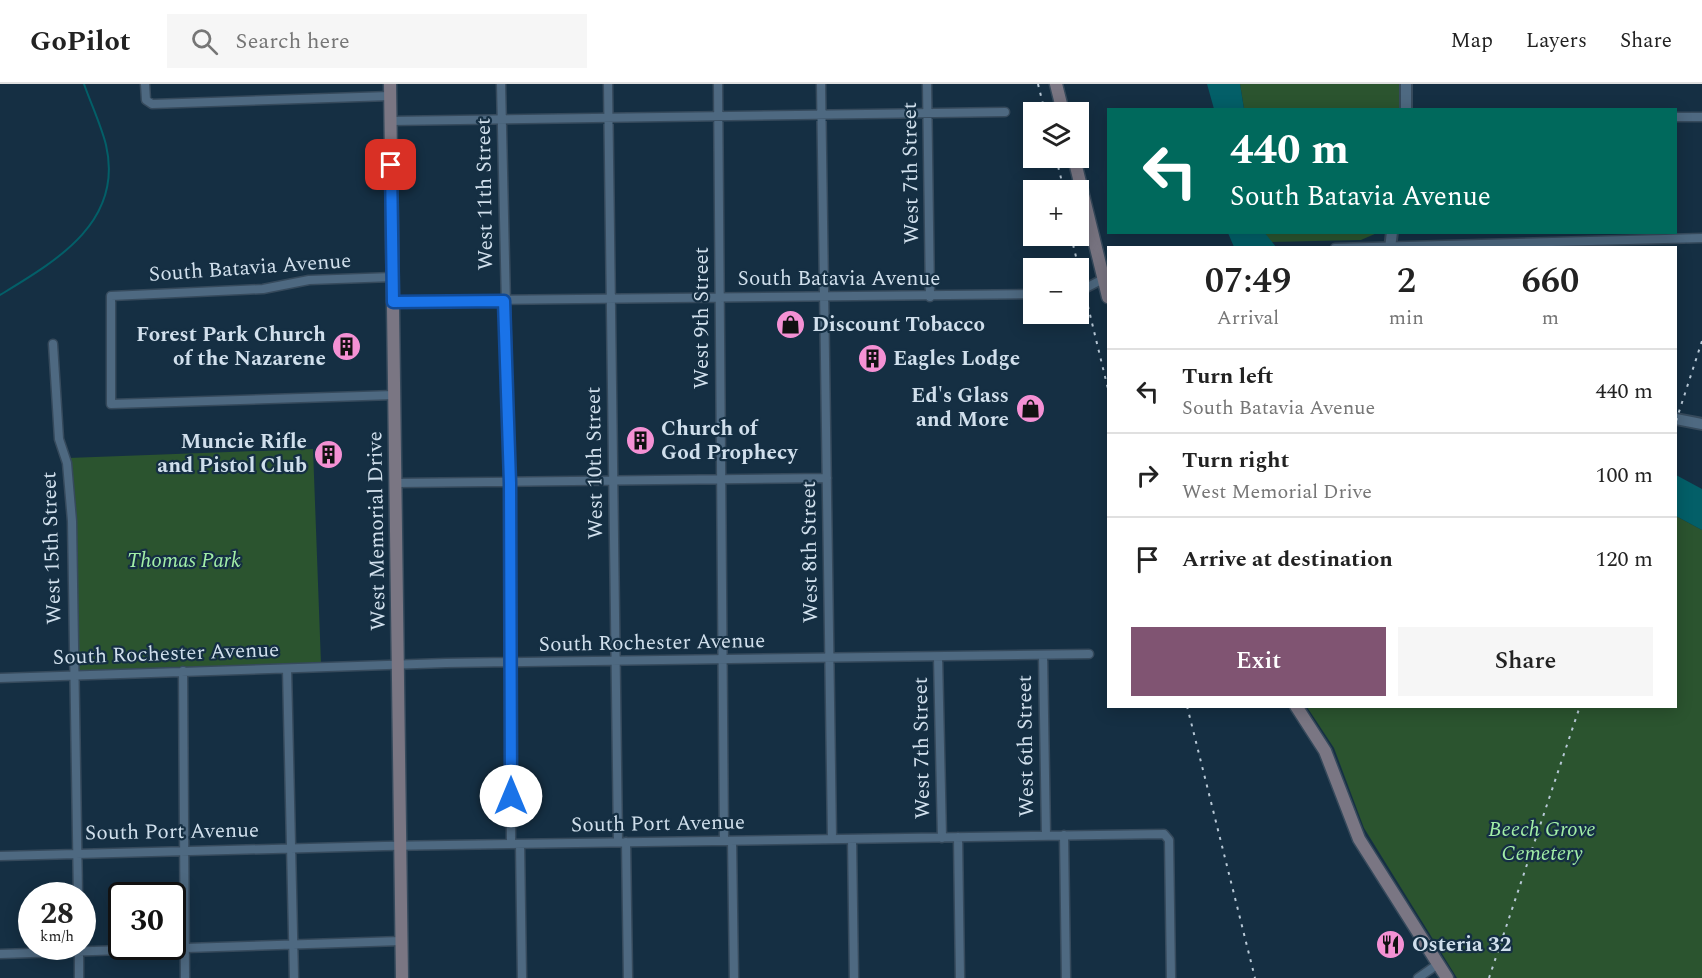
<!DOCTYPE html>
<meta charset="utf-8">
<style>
:root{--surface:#fff;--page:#f6f6f6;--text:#222;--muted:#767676;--line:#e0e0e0;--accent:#805472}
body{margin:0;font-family:Spectral,serif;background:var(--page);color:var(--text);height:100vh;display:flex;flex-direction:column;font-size:22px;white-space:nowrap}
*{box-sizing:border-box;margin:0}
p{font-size:20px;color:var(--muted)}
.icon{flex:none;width:33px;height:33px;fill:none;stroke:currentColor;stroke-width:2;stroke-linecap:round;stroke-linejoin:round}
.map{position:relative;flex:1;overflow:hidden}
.drawer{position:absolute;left:1107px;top:162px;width:570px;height:462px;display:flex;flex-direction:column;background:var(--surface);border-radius:0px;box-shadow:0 3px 15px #0003}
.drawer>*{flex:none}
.hud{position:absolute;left:1107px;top:24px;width:570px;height:126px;border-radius:0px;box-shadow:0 3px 15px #0003;background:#00695c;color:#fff;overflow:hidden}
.buttons{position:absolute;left:1023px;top:18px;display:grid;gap:12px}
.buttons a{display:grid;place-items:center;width:66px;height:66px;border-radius:0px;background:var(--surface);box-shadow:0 3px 15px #0003;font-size:30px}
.speed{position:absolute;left:18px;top:798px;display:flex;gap:12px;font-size:30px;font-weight:700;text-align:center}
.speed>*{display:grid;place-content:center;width:78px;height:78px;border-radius:50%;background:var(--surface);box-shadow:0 3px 15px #0003;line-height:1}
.speed small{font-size:15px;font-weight:400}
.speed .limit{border:3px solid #111;border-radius:9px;background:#fff;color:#111}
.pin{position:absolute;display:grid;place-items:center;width:51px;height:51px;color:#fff;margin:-26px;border-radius:12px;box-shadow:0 3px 9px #0006}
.me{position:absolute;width:66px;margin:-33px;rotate:0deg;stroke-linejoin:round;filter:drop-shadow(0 0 4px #0008)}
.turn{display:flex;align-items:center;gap:21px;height:126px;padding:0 24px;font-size:27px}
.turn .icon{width:78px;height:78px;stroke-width:2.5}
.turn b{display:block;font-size:42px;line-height:51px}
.eta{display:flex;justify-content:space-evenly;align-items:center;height:102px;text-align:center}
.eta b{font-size:36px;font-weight:600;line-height:42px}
.cta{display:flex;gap:12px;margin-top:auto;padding:12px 24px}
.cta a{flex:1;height:69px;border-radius:0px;background:var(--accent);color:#fff;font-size:24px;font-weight:600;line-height:69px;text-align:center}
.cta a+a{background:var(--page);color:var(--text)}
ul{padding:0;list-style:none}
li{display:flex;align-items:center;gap:18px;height:84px;padding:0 24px;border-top:2px solid var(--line)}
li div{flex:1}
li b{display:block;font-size:22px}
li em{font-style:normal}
header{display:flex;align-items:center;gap:36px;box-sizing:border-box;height:84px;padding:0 30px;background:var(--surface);border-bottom:2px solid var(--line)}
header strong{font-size:28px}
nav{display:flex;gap:33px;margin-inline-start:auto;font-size:21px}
.search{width:420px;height:54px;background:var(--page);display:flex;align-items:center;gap:15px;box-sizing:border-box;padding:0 21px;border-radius:0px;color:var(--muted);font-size:22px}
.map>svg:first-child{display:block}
.green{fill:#2b542f}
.water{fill:#035f68}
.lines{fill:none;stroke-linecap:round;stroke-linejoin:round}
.stream{stroke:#035f68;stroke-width:2}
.minor-casing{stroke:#364a5c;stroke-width:11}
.tertiary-casing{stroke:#364a5c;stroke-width:14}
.secondary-casing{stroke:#364a5c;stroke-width:15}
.minor{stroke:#4e6981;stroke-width:8}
.tertiary{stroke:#4e6981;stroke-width:10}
.secondary{stroke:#7a7683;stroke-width:12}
.rail{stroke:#b8c9d7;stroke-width:2;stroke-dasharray:3 6;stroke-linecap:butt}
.route-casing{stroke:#114b97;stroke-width:15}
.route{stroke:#1a73e8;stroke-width:10}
.labels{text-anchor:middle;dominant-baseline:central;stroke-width:4.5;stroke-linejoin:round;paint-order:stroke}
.street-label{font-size:21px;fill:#d0dfec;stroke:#152f43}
.poi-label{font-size:21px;font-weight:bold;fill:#d0dfec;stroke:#152f43;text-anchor:start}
.park-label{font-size:21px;font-style:italic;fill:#a2eea7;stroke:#152f43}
</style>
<header>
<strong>GoPilot</strong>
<div class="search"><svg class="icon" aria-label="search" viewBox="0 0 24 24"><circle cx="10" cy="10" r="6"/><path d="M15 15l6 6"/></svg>Search here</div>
<nav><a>Map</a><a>Layers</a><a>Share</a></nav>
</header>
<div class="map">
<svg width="1702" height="894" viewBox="0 0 1702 894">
<rect width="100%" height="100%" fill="#152f43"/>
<path class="green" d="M 1240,0 L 1399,0 L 1399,25 L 1244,25 Z
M 1265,149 L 1377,149 L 1361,156 L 1270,158 Z
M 313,365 L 321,580 L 77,587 L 76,445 L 68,374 Z
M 1676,432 L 1702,446 L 1702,894 L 1457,894 L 1364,744 L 1334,664 L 1307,623 L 1676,622 Z"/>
<path class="water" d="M 1207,0 L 1240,0 L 1244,25 L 1214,25 Z
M 1228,149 L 1265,149 L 1276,163 L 1234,163 Z
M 1676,391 L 1702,405 L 1702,446 L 1676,432 Z"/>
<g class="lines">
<path class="stream" d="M 0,211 C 56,177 124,138 106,61 C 101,41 91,20 84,0"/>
<defs>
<path id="minor" d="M 145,0 L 146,16 L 152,20 L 390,12
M 501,0 L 510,399 L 511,760
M 608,0 L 618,758
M 718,0 L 724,757
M 821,0 L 832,755
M 927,0 L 930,213
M 1676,33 L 1702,33
M 390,37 L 1005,28
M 1335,164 L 1702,154
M 393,193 L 309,196 L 263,205 L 111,212 L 111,320 L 394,311
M 1078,208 L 1107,193
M 393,217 L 1034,210
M 53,260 L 59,355 L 67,379 L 72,437 L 78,812
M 396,399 L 827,394
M 1043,571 L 1046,751
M 938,573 L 942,754
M 287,585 L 294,894
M 183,587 L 185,894
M 0,594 L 446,579 L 1089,570
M 1064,751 L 1066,894
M 958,753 L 960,894
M 852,755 L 854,894
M 732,757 L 734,894
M 626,758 L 628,894
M 520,760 L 522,894
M 0,772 L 384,762 L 1164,750 L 1169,756 L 1171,894
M 79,862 L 79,894
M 0,870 L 401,857
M 1418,894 L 1438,880"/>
<path id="tertiary" d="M 1406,0 L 1406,26
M 1390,164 L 1392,148
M 1676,335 L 1702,340"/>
<path id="secondary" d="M 390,0 L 402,894
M 1056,0 L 1063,28
M 1074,74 L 1108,213
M 1296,622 L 1325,667 L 1359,755 L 1447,894"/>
</defs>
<use href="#minor" class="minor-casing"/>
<use href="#tertiary" class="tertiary-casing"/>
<use href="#secondary" class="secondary-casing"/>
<use href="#minor" class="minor"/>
<use href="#tertiary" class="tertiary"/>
<use href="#secondary" class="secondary"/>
<path class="rail" d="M 1038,0 L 1045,28
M 1056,74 L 1064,106
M 1071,152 L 1108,305
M 1676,337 L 1702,257
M 1187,622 L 1255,894
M 1489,894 L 1580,622"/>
</g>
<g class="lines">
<defs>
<path id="route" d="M 391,81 L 393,218 L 504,217 L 510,399 L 511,712"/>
</defs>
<use href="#route" class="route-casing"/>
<use href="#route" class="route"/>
</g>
<defs>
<symbol id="shop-disc" viewBox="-11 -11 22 22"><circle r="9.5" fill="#f491d4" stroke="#152f43"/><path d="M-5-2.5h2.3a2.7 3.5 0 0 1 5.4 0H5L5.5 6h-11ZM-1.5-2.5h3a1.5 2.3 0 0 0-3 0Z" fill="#111"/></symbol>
<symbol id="building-disc" viewBox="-11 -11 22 22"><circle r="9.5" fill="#f491d4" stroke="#152f43"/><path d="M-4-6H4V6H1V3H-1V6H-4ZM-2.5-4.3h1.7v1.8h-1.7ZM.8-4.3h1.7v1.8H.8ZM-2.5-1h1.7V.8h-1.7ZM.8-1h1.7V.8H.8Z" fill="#111"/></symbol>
<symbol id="restaurant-disc" viewBox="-11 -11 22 22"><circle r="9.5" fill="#f491d4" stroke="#152f43"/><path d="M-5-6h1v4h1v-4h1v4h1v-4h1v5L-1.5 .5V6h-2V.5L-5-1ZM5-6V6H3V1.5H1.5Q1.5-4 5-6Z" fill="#111"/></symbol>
</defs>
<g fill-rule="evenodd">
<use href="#shop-disc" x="774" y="224" width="33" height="33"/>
<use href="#building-disc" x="330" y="246" width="33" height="33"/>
<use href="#building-disc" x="856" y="258" width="33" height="33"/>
<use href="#shop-disc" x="1014" y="308" width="33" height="33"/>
<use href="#building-disc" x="624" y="340" width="33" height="33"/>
<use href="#building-disc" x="312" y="354" width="33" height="33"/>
<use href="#restaurant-disc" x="1374" y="844" width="33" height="33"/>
</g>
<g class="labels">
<g class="street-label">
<text transform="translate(911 89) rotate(-91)">West 7th Street</text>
<text transform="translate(485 110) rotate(-91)">West 11th Street</text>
<text transform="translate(250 184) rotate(-4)">South Batavia Avenue</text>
<text x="839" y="195">South Batavia Avenue</text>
<text transform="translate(702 234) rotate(-90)">West 9th Street</text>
<text transform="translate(595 379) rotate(-91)">West 10th Street</text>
<text transform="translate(377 447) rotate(-91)">West Memorial Drive</text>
<text transform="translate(52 464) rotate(-92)">West 15th Street</text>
<text transform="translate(810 468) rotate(-91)">West 8th Street</text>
<text transform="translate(652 559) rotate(-1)">South Rochester Avenue</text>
<text transform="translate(166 570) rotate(-2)">South Rochester Avenue</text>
<text transform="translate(1026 662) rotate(-91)">West 6th Street</text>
<text transform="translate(922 664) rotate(-91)">West 7th Street</text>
<text transform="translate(658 740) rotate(-1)">South Port Avenue</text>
<text transform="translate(172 748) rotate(-1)">South Port Avenue</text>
</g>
<g class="poi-label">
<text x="812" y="241">Discount Tobacco</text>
<text x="326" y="251" text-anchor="end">Forest Park Church<tspan x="326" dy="24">of the Nazarene</tspan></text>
<text x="893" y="275">Eagles Lodge</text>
<text x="1009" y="312" text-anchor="end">Ed's Glass<tspan x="1009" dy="24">and More</tspan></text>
<text x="661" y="345">Church of<tspan x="661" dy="24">God Prophecy</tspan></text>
<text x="307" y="358" text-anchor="end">Muncie Rifle<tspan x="307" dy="24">and Pistol Club</tspan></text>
<text x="1412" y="861">Osteria 32</text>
</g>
<g class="park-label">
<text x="184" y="477">Thomas Park</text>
<text x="1542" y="746">Beech Grove<tspan x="1542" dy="24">Cemetery</tspan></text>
</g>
</g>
</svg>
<div class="buttons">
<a><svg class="icon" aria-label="layers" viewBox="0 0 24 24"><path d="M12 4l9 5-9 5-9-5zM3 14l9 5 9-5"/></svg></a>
<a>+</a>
<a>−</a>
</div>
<div class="speed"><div>28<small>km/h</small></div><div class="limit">30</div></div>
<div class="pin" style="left:391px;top:81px;background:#d93025"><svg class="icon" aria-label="arrive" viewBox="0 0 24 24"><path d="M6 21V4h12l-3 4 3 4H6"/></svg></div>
<svg class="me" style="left:511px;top:712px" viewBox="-20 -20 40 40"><circle r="19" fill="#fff"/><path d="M0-13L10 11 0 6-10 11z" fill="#1a73e8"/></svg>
<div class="hud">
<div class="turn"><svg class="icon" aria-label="left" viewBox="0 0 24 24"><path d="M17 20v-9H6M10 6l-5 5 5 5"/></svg><div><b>440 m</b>South Batavia Avenue</div></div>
</div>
<section class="drawer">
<div class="eta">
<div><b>07:49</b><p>Arrival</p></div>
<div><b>2</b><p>min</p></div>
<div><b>660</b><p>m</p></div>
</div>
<ul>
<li><svg class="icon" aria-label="left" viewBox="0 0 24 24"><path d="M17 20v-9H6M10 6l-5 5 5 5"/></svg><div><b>Turn left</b><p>South Batavia Avenue</p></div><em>440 m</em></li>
<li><svg class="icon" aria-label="right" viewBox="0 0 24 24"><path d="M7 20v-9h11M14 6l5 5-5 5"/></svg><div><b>Turn right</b><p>West Memorial Drive</p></div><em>100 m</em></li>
<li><svg class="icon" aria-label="arrive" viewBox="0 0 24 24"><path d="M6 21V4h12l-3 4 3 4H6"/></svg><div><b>Arrive at destination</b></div><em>120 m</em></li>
</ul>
<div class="cta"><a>Exit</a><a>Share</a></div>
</section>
</div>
